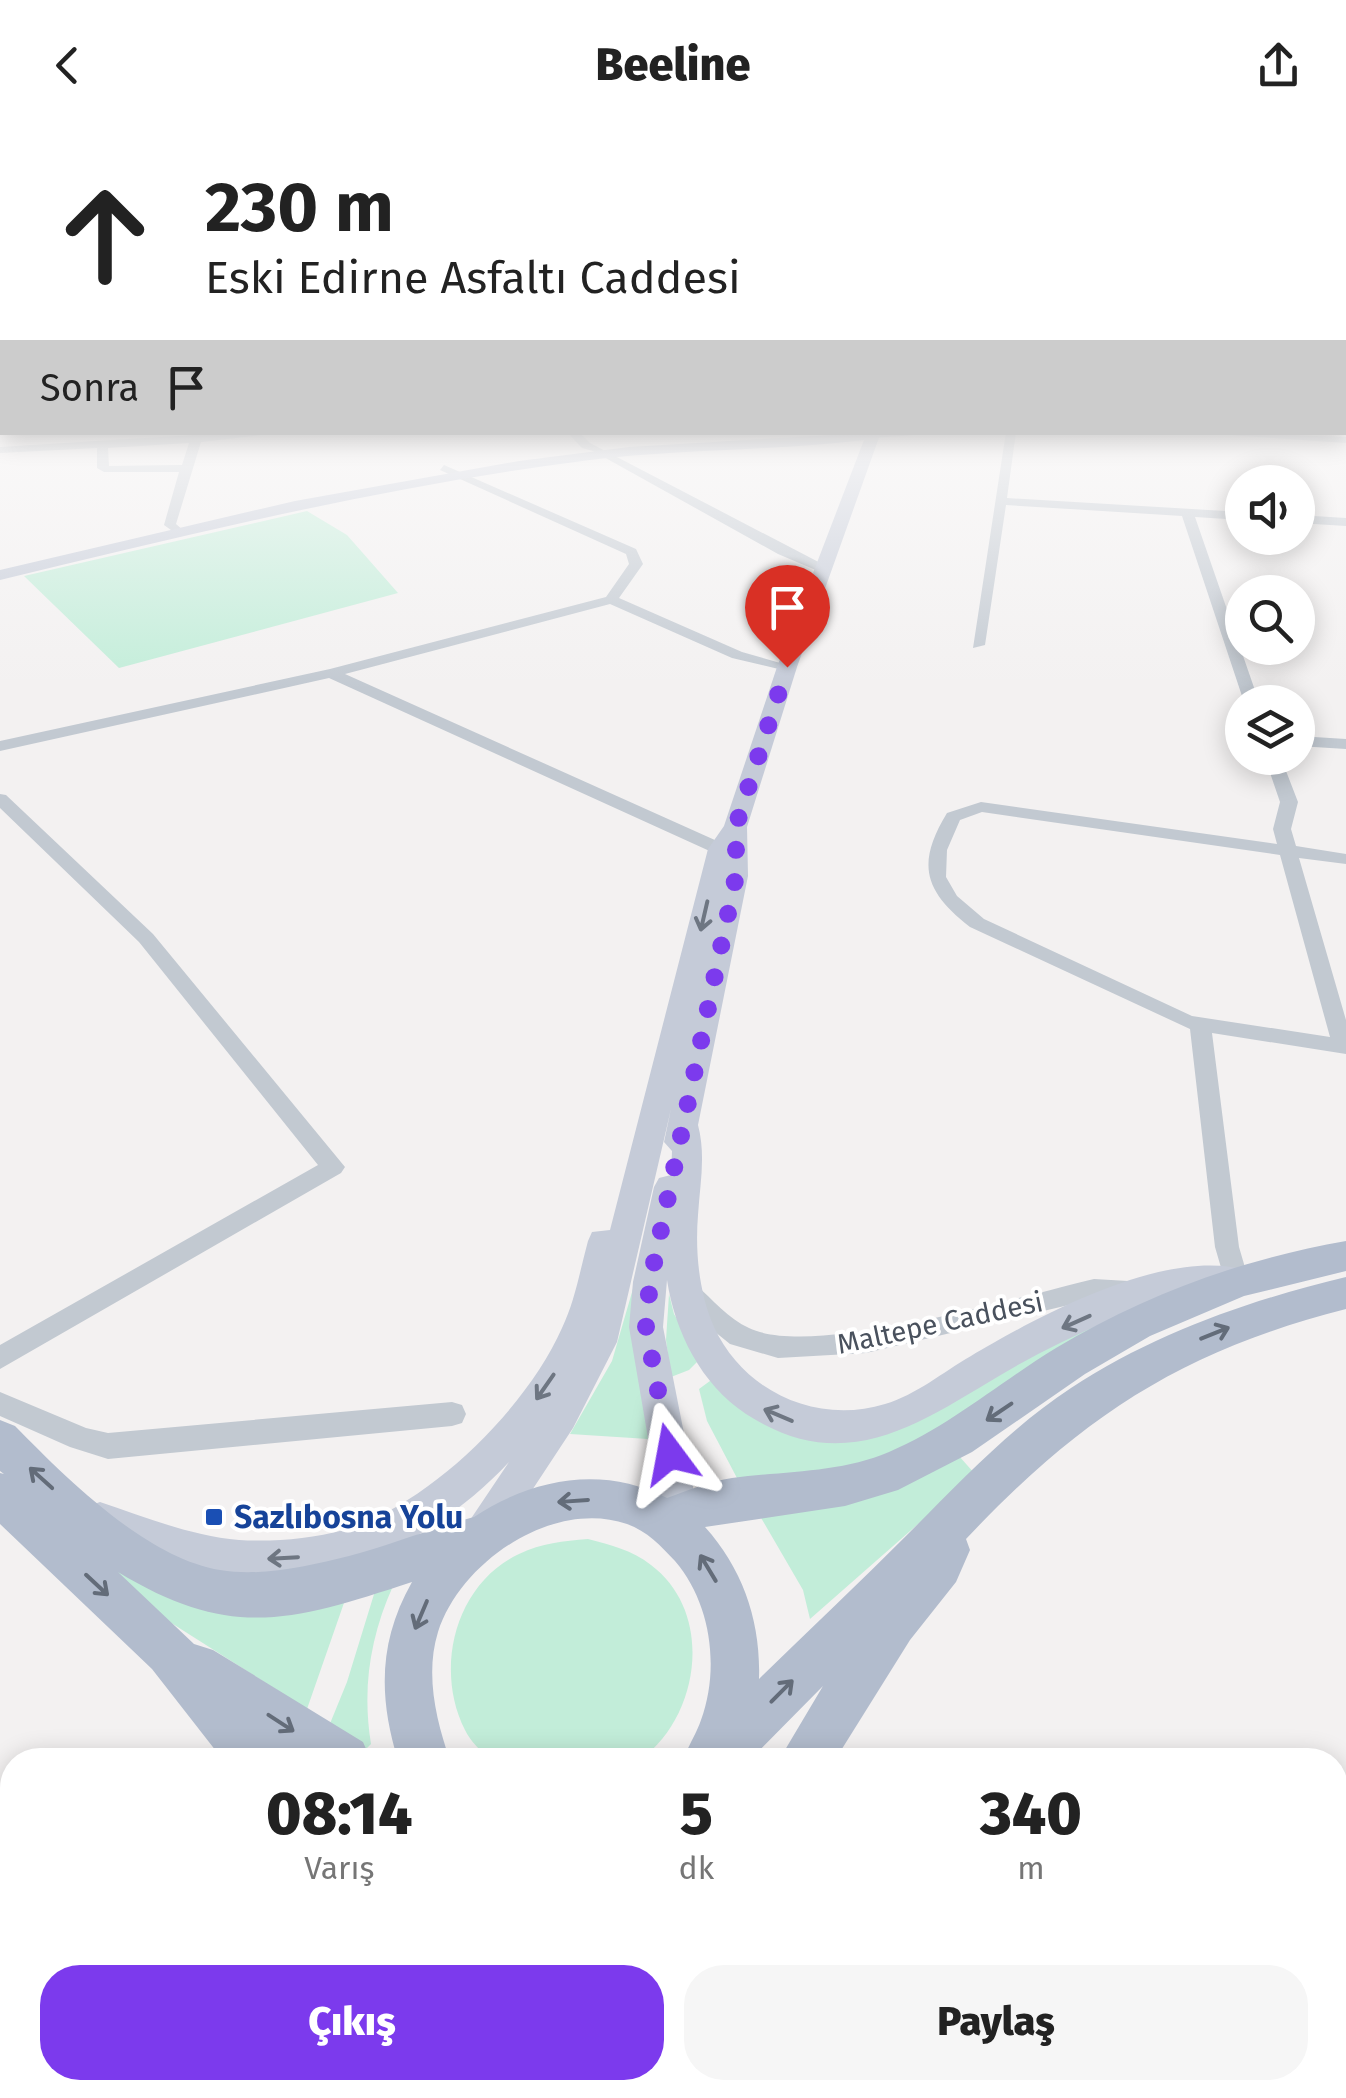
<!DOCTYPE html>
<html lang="tr">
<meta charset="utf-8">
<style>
:root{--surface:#fff;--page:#f6f6f6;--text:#222;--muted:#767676;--accent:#7c3aed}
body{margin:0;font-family:"Fira Sans",sans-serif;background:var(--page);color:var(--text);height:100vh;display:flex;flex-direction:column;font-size:38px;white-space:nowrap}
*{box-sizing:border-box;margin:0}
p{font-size:32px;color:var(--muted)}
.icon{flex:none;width:55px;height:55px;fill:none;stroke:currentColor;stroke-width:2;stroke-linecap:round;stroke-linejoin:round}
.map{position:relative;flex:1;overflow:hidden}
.sheet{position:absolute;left:0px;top:1618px;width:1348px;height:352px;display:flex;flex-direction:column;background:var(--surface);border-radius:40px 40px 0 0;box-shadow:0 5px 25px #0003}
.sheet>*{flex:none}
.top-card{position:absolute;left:0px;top:0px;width:1348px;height:305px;box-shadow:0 5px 25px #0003;background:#fff;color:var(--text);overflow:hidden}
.tools{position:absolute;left:1225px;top:335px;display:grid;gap:20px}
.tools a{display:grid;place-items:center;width:90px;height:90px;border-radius:50%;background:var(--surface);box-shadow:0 5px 25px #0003;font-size:50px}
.pin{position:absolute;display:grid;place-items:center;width:85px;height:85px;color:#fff;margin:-102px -42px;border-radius:50% 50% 50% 0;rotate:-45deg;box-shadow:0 0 10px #0007}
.pin .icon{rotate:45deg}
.me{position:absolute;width:110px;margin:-55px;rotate:347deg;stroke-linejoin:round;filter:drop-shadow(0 0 8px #0008)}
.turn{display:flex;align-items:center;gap:35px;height:210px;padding:0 40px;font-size:45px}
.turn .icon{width:130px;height:130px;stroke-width:2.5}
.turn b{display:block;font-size:70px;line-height:85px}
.then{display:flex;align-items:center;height:95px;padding:0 40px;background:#0003;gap:20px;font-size:38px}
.eta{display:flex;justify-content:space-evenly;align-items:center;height:170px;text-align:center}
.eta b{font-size:60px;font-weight:800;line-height:70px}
.button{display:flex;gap:20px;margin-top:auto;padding:20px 40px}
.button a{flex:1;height:115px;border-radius:40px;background:var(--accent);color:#fff;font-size:40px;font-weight:800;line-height:115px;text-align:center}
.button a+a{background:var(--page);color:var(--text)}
header{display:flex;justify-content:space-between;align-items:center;height:130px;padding:0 40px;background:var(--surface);font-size:45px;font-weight:800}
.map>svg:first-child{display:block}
.green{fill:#c2edd9}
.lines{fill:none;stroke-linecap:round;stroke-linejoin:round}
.minor{fill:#c2c9d1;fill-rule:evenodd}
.secondary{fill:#c5cbd8;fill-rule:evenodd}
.primary{fill:#b2bccd;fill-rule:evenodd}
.oneway{stroke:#6e7682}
.oneway2{stroke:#636c79}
.route{stroke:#7c3aed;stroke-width:18;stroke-dasharray:0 32.4}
.transit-dot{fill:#1a4fb4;stroke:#fff;stroke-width:4}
.labels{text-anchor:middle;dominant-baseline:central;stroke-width:8;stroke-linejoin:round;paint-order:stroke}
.street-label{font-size:28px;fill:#49515d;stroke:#fff}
.near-transit-label{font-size:32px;font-weight:bold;fill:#164399;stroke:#fff;text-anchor:start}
</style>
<header><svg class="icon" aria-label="back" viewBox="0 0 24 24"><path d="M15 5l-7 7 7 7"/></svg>Beeline<svg class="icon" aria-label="share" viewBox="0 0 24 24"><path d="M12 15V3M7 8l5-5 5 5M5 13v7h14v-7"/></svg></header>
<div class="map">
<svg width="1346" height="1968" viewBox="0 0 1346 1968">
<rect width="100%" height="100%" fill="#f3f1f1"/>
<path class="green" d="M 307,381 L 347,405 L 398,463 L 119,538 L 24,446 Z
M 637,1145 L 648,1309 L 570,1304 L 612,1231 Z
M 669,1164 L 674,1184 L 700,1229 L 689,1240 L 671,1247 L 666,1210 Z
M 1112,1185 C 1042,1234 943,1312 860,1333 C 820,1343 779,1346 738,1350 L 707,1291 L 699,1259 L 714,1248 C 757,1297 783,1313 848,1308 Z
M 959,1326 L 975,1344 L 810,1489 L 803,1460 L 760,1386 Z
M 588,1409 C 611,1415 632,1420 651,1435 C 715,1483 700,1587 640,1630 L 490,1630 C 481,1621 470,1611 465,1600 C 434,1539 455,1454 519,1424 C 542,1413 563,1411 588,1409 Z
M 105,1431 L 345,1470 L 307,1579 L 143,1475 Z
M 393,1456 C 370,1507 362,1559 371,1614 L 366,1619 L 329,1596 L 347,1552 L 375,1461 Z"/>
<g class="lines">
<path class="minor" d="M 241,302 L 290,302 L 201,312 L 176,394 L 184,401 L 178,405 L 164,395 L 179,342 L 104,342 L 97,338 L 97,318 L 0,323 L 0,317 ZM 189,313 L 182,335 L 109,336 L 108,318 Z
M 567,302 L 579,302 L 590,313 L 830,438 L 818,441 L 778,424 L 593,321 L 582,318 Z
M 960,302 L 873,308 L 868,305 L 870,302 Z
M 1006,302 L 1016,302 L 1007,368 L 1242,382 L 1242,390 L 1195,387 L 1259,572 L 1244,572 L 1182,386 L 1006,375 L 985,515 L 973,518 Z
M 1223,302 L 1346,307 L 1346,313 L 1228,305 Z
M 444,335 L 636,419 L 643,434 L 619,468 L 742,522 L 794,537 L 787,541 L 732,528 L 610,474 L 345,544 L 726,715 L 726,723 L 714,723 L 329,548 L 0,621 L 0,611 L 330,539 L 606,467 L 629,434 L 626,424 L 440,340 Z
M 1298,385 L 1346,388 L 1346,396 L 1298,393 Z
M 1298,606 L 1346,609 L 1346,619 L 1298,616 Z
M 1265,628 L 1281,628 L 1298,672 L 1291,699 L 1296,716 L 1346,724 L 1346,734 L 1299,728 L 1346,890 L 1346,924 L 1212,903 L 1239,1117 L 1249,1151 L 1245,1158 L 1236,1161 L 1227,1158 L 1215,1117 L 1190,899 L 970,797 C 924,761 916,734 947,683 L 981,672 L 1277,714 L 1273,699 L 1280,672 ZM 982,682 L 1280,725 L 1330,907 L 1192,886 L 984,789 L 957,766 L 946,747 L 947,720 L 960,690 Z
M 0,664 L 6,665 L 153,804 L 345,1037 L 341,1043 L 0,1239 L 0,1215 L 318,1035 L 139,812 L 0,678 Z
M 1094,1149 L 1145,1152 L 1149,1159 L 1145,1166 L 1094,1169 L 866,1223 L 778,1228 L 730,1214 L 699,1189 L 674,1162 L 678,1155 L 687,1152 L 696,1155 C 712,1169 729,1189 749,1198 C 812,1229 1022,1166 1094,1149 Z
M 0,1262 L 86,1298 L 108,1303 L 452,1272 L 462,1275 L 466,1284 L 462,1293 L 452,1296 L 108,1329 L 70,1317 L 0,1286 Z
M 1335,1726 L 1346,1728 L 1346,1764 L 1335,1762 Z
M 12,1900 L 12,1955 L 0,1960 L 0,1905 Z"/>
<path class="secondary" d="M 881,302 L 797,537 L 747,697 L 748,746 L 698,995 C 706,1025 700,1054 698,1085 C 695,1122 699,1163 714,1197 C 744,1262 817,1295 885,1274 C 916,1265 943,1242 971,1226 C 1038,1186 1170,1115 1248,1141 L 1253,1151 L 1248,1161 C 1228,1167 1208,1161 1188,1164 C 1160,1168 1134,1180 1108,1191 C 1071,1207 1034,1225 999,1246 C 915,1296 843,1347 746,1284 C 701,1254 675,1202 667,1150 L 663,1197 L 693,1349 L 693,1370 L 681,1403 L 667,1408 L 653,1403 L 647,1390 L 655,1370 L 655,1349 L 629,1197 L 633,1152 L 654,1057 L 659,1048 L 671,1045 L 672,1021 L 664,1012 L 671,979 L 617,1212 L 573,1298 L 496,1415 L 482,1421 L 468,1415 L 462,1402 L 509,1332 C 440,1406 337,1460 234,1448 C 183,1441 134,1422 86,1403 L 80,1390 L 86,1377 L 100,1372 C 145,1387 191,1406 239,1410 C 273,1412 310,1409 344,1400 C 430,1374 526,1279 562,1198 C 575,1171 580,1140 588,1111 L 592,1102 L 610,1100 L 708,719 L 724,696 L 777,537 L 864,310 C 773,321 681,319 590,330 C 390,355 195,403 0,450 L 0,440 L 295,371 L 519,331 L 629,317 Z"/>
<path class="primary" d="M 1346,1111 L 1346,1141 L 1244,1166 L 1150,1206 L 1085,1244 L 972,1322 L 898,1360 L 845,1376 L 705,1397 C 743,1439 761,1492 759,1549 C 808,1501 858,1454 907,1405 C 959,1353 1010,1298 1071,1258 C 1155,1203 1250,1170 1346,1147 L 1346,1179 C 1181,1221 1081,1287 966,1409 L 970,1420 L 956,1452 L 910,1510 L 835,1630 L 779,1630 L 823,1556 L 750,1630 L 687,1630 L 685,1625 C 690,1613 697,1602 701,1590 C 720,1538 711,1473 675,1431 C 661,1416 647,1401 627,1394 C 553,1369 461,1431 438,1502 C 425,1544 436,1590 450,1630 L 398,1630 C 378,1566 379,1510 412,1452 C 293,1491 231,1511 118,1442 L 194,1514 L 213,1520 L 363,1612 L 371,1630 L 297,1630 L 277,1618 L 282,1630 L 223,1630 L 152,1539 L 0,1394 L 0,1343 L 4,1344 L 0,1341 L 0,1290 L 15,1296 C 66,1348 146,1428 220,1440 C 262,1447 309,1436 349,1426 C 391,1415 432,1398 474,1387 C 533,1348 603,1335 667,1368 C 689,1360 710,1351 732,1348 C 784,1341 840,1343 889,1322 C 950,1296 1000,1252 1056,1218 C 1146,1164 1243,1129 1346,1111 Z
M 356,1958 L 416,1958 L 419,1968 L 357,1968 Z
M 434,1958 L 494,1958 L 494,1968 L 432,1968 Z
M 505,1958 L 622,1958 L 619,1968 L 501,1968 Z"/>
</g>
<defs><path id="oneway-shaft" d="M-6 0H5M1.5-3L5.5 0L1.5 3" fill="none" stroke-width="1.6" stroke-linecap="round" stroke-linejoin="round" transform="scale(2.5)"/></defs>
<g class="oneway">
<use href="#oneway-shaft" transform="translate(704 786) rotate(103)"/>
<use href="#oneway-shaft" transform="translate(1076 1192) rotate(156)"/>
<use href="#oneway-shaft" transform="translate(545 1257) rotate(125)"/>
<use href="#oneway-shaft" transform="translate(778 1285) rotate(-157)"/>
<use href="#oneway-shaft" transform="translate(283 1428) rotate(177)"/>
</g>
<g class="oneway2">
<use href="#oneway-shaft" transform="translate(1215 1203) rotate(-22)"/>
<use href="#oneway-shaft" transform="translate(999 1282) rotate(146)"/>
<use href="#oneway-shaft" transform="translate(41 1348) rotate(-138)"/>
<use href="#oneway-shaft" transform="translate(573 1371) rotate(176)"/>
<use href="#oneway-shaft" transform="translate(708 1438) rotate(-121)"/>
<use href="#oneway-shaft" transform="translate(97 1455) rotate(43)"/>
<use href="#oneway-shaft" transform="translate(421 1485) rotate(113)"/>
<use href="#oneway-shaft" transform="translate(782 1561) rotate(-45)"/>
<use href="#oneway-shaft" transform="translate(281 1593) rotate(33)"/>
</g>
<linearGradient id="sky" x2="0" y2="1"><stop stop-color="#85bce8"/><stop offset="0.51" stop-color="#faf9f9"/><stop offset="1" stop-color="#faf9f9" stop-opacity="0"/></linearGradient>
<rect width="1346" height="559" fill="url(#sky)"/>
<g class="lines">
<path class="route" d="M 670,1324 L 646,1197 L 650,1152 L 736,746 L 736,696 L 787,537"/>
</g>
<rect class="transit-dot" x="204" y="1377" width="20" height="20" rx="5"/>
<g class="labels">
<g class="street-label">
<text transform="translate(940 1193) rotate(-12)">Maltepe Caddesi</text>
</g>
<g class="near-transit-label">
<text x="234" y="1387">Sazlıbosna Yolu</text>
</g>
</g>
</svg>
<div class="tools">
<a><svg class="icon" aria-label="sound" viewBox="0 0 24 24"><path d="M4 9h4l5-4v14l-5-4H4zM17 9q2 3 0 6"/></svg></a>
<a><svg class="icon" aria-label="search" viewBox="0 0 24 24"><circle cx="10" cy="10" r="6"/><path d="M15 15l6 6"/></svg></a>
<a><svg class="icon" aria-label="layers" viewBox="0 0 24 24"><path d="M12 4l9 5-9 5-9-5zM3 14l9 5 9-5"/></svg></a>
</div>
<div class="pin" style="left:787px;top:537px;background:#d93025"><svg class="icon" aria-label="arrive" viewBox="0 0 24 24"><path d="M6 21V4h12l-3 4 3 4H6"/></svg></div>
<svg class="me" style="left:670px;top:1324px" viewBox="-20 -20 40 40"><path d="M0-17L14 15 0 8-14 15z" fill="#7c3aed" stroke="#fff" stroke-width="4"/></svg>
<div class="top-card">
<div class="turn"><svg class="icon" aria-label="ahead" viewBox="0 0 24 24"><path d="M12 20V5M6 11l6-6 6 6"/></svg><div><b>230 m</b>Eski Edirne Asfaltı Caddesi</div></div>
<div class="then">Sonra<svg class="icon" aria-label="arrive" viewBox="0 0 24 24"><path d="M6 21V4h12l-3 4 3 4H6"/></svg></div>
</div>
<section class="sheet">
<div class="eta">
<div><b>08:14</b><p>Varış</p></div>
<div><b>5</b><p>dk</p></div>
<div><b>340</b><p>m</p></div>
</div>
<div class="button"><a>Çıkış</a><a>Paylaş</a></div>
</section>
</div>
